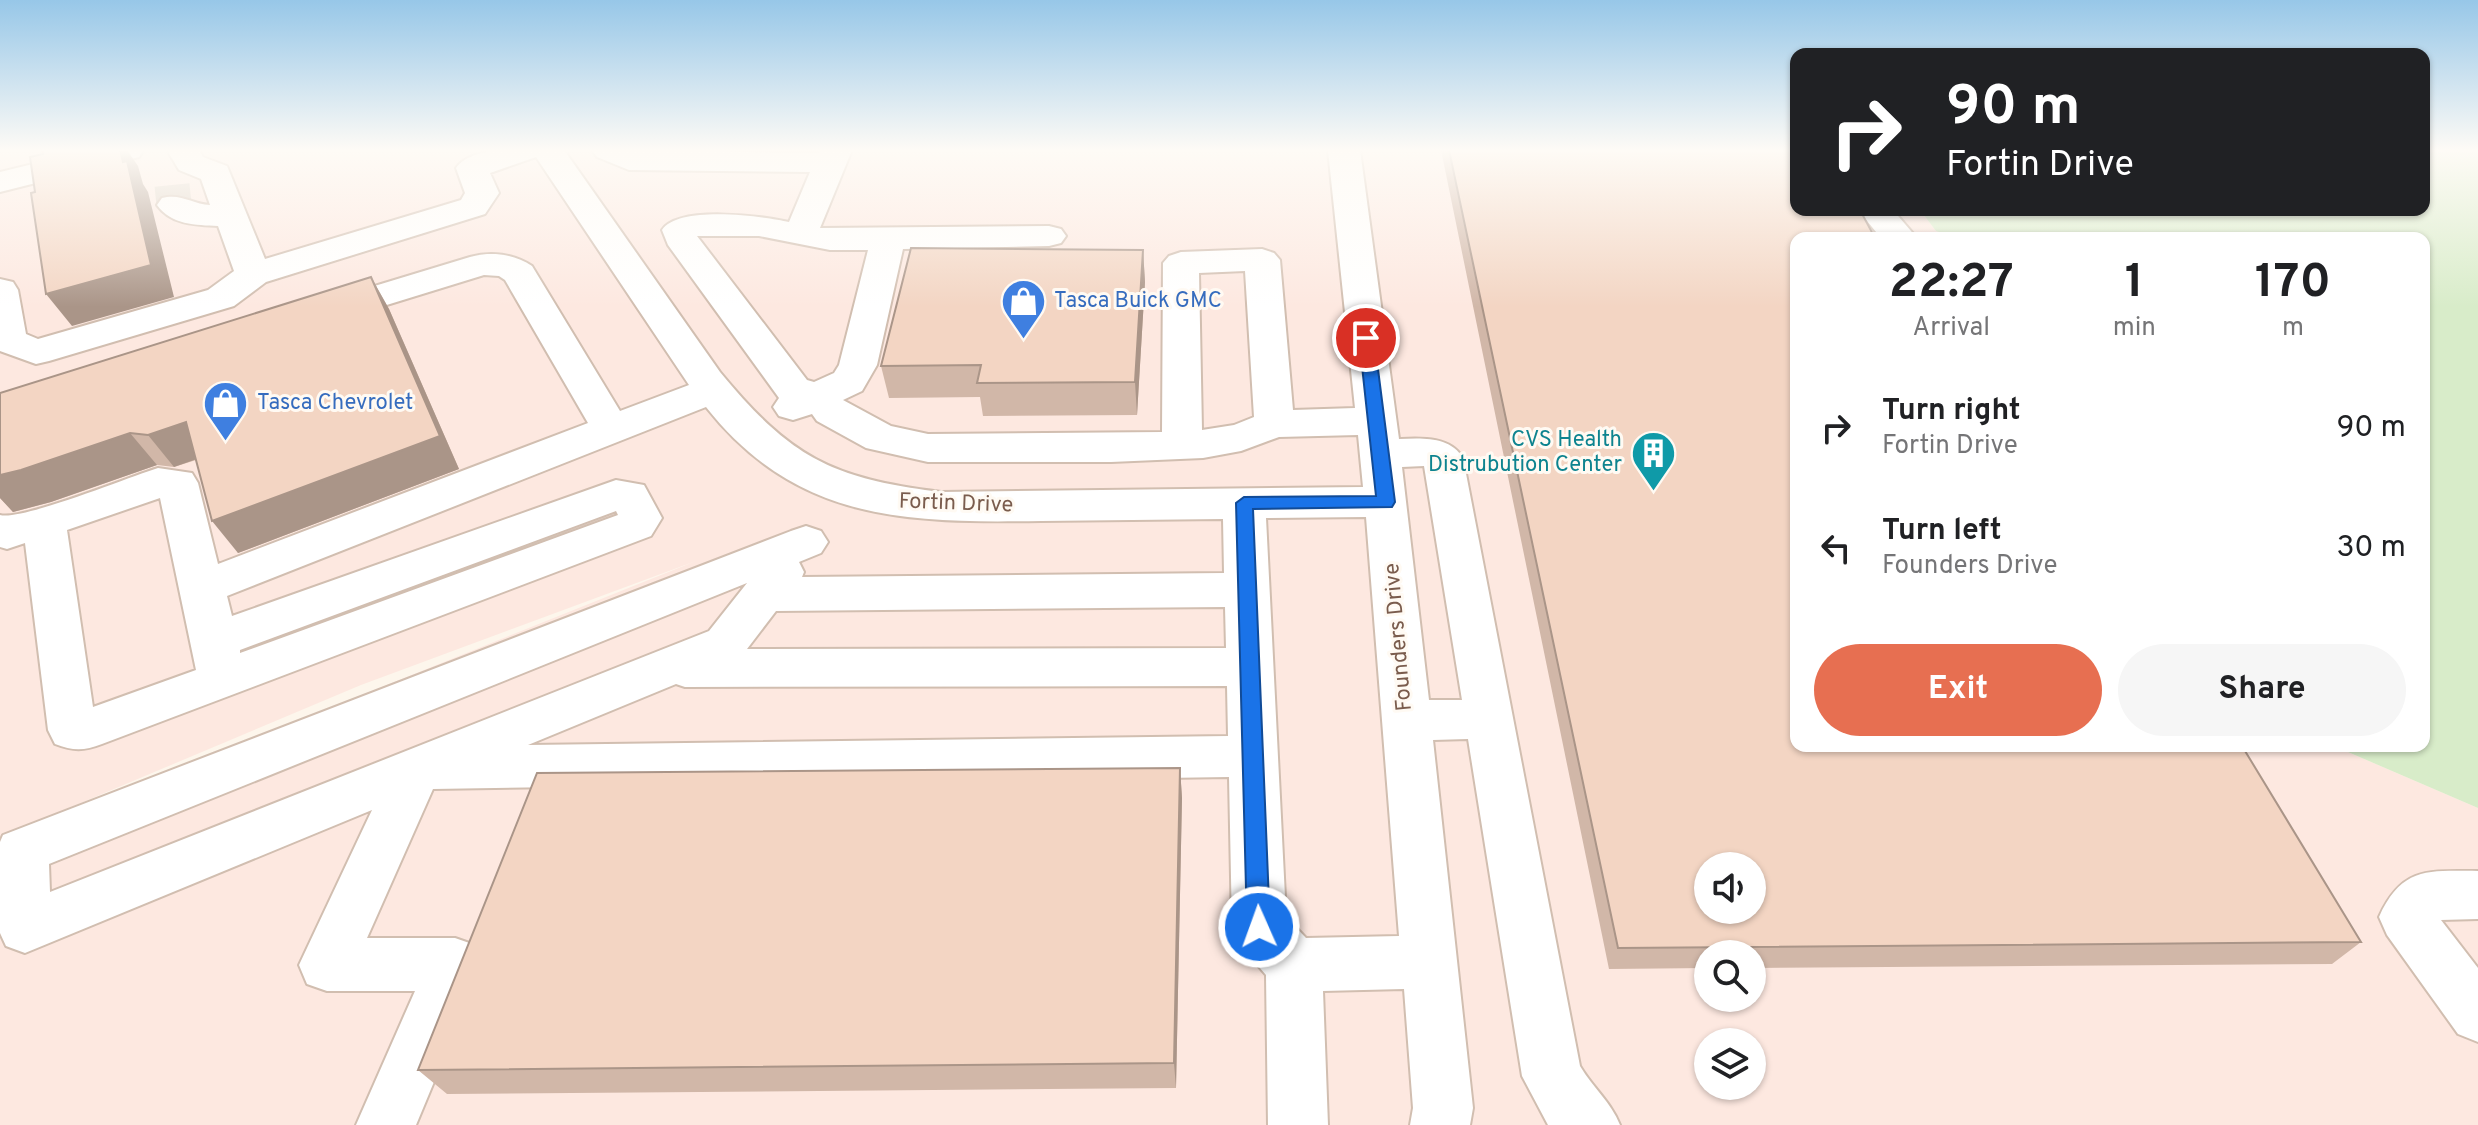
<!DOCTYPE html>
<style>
:root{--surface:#fff;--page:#f6f6f6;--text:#202124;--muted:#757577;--accent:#e76f51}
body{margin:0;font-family:Overpass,sans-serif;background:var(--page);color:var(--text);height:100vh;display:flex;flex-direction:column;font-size:30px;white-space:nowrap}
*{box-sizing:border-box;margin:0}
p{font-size:26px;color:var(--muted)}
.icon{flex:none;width:44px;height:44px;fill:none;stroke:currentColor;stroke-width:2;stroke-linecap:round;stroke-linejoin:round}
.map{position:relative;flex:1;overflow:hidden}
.panel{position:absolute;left:1790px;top:232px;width:640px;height:520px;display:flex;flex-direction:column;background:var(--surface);border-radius:16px;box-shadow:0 2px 6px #0004}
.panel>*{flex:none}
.top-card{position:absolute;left:1790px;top:48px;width:640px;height:168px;border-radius:16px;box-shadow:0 2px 6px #0004;background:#202124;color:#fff;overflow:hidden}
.fabs{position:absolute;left:1694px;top:852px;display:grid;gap:16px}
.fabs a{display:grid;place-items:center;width:72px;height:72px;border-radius:50%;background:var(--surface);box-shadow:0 2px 6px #0004;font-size:40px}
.pin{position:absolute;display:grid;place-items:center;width:68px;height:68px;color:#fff;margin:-34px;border:4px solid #fff;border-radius:50%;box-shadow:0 2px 8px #0007}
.me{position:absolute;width:88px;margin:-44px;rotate:358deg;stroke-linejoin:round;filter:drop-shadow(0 0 6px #0008)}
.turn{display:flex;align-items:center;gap:28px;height:168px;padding:0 24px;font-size:36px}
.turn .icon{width:104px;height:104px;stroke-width:2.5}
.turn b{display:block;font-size:56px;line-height:68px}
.eta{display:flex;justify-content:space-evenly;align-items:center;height:136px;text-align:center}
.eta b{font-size:48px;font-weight:700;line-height:56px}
.button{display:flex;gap:16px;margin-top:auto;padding:16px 24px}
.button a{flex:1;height:92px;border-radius:48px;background:var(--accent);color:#fff;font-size:32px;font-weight:700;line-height:92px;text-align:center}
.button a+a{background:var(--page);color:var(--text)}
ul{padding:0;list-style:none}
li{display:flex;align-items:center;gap:24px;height:120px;padding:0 24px}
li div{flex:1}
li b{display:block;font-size:30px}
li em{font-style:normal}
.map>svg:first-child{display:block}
.commercial{fill:#fde8e0;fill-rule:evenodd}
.green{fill:#d8ecc9}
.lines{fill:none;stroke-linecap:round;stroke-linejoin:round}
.minor-tunnel{stroke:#dcd0c4;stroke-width:35;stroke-dasharray:35 18;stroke-linecap:butt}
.minor-casing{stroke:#d1beb0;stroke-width:4}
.minor{fill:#fff;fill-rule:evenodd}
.wall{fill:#d1b7a8}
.shaded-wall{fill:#aa9588}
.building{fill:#f3d5c3;stroke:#aa9588;stroke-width:2;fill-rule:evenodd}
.route{fill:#1a73e8;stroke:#114b97;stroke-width:2}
.labels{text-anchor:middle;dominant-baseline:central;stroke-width:6;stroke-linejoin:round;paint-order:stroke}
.shop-label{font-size:22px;fill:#366cbe;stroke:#fffaf3;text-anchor:start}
.culture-label{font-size:22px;fill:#0d838f;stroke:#fffaf3;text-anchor:end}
.street-label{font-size:22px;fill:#7a5c4d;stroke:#fffaf3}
</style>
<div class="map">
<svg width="2478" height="1125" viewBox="0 0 2478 1125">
<rect width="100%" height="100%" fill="#fdf6ec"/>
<path class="commercial" d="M 0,150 L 1796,150 L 1796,210 L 1920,210 L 1936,231 L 1956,238 L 1796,238 L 1796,746 L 2334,746 L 2478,808 L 2478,1125 L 0,1125 L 0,840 L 696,561 L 361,685 L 0,837 ZM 1708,866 L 1752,866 L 1752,910 L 1708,910 ZM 1708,954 L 1752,954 L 1752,998 L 1708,998 ZM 1708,1042 L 1752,1042 L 1752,1086 L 1708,1086 Z"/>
<path class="green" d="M 2424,150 L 2478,150 L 2478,808 L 2334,746 L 2424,746 L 2424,238 L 1956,238 L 1936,231 L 1920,210 L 2424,210 Z"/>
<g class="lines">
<path class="minor-tunnel" d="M 172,185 L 174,205"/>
<defs>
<path id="minor" d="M 91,150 L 144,150 L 139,157 L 0,192 L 0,172 Z
M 167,150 L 199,150 L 203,157 L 227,166 L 265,259 L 461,200 L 465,193 L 456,168 C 473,143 536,150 564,150 L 720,372 C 791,458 831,478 941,492 L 1363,487 L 1358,435 L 1279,437 L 1241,451 L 1203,458 L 1111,462 L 928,462 L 866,448 L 817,421 L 812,414 L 793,420 L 779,416 L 773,407 L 779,398 L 668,245 L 662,230 C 679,205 761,216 789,222 L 810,172 L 629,170 L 597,157 L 592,150 L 819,153 L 820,150 L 852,150 L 820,228 L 1049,226 L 1061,229 L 1066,236 L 1061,243 L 1049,246 L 903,249 L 877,365 L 862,391 L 843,400 L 891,426 L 928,434 L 1162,432 L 1163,263 L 1169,256 L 1181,252 L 1262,249 L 1274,253 L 1280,260 L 1293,410 L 1355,408 L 1328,150 L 1360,150 L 1399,439 C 1422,438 1450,436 1463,458 L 1580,1066 C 1593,1088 1611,1102 1620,1125 L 1548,1125 L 1522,1076 L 1468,739 L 1433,740 L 1473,1108 L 1470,1125 L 1410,1125 L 1413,1108 L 1404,989 L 1323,991 L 1328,1125 L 1268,1125 L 1266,975 L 1240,945 L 1232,927 L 1229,777 L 433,789 L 367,938 L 455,938 L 475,945 L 483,964 L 416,1125 L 356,1125 L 415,991 L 327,991 L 307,984 L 299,965 L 372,810 L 25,953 L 6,946 L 0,933 L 0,842 L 3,835 L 791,531 L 806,526 L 821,531 L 828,542 L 821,553 L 799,562 L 804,572 L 802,577 L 1224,573 L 1223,519 C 1162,520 1102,520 1041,521 C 907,523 797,522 706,407 L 227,596 L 232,616 L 616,480 L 644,485 L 662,518 L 651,536 L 102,744 C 84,751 73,751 55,744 L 48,730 L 25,543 L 7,549 L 0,547 L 0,515 C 21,521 129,477 158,468 L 192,473 L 198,483 L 218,564 L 588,423 L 505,280 L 499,276 L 484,275 L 325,324 L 312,321 L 307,313 L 312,305 L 470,257 C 491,251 514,254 532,266 L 620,411 L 689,385 L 536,157 L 490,173 L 499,193 L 485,214 L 266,282 L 234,306 L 49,361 L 36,364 L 0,351 L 0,279 L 13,282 L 18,290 L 26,334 L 38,339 L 208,290 L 234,271 L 218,226 C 196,225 171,225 157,205 L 162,198 C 181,193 192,204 210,205 L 201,179 L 179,170 ZM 697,236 L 759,236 L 830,250 L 868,250 L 839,365 L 834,373 L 814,382 L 807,380 ZM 1245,271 L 1254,417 L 1234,425 L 1202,430 L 1199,273 ZM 1424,466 L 1462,700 L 1429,700 L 1402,467 ZM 160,498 L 196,670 L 93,707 L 67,530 ZM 616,511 L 618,515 L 240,653 L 240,650 ZM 1366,517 L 1399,936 L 1306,938 L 1286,917 L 1266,518 ZM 747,583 L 709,631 L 50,892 L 49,864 ZM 1225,607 L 1226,648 L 747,649 L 776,611 ZM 676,684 L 685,687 L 1227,686 L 1228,736 L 528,745 Z
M 1858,210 L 1893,210 L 1917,238 L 1881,238 Z
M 2478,871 L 2478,919 L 2441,920 L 2478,968 L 2478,1042 L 2458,1034 L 2387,935 L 2379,917 C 2402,866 2429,871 2478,871 Z"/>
</defs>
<use href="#minor" class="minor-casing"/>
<use href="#minor" class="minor"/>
</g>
<path class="wall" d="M 1441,150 L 1796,150 L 1796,238 L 2361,942 L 2332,964 L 1752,968 L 1752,954 L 1708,954 L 1708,968 L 1609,969 Z
M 1143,250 L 1145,282 L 1137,415 L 983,416 L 980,397 L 889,398 L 881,366 Z
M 371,277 L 389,309 L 459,469 L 238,553 L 196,460 L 174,467 L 157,465 L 51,502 L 13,512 L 0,498 Z
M 1180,768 L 1182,798 L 1176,1088 L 447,1094 L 418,1070 Z"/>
<path class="shaded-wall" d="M 112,150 L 127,150 L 138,166 L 143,184 L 148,192 L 174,297 L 72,326 L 46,294 Z
M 1143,250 L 1145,282 L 1137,415 L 1135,382 Z
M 371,277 L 389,309 L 459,469 L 238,553 L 212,521 Z
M 186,422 L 211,454 L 174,467 L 148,435 Z
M 130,433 L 157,465 L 51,502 L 13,512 L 0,498 L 0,475 Z
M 1180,768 L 1182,798 L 1176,1088 L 1174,1063 Z"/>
<path class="building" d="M 42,150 L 120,150 L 123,162 L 127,161 L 151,265 L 46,294 L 31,193 L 35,192 L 30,157 L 43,154 Z
M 1449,150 L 1796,150 L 1796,210 L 1860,210 L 1875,238 L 1796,238 L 1796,746 L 2242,746 L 2361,942 L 1618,948 ZM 1708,866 L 1752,866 L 1752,910 L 1708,910 Z
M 911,248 L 1143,250 L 1135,382 L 977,383 L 981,365 L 881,366 Z
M 371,277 L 440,436 L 212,521 L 186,422 L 148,435 L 130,433 L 21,470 L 0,475 L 0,393 Z
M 1180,768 L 1174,1063 L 418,1070 L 537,773 Z"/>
<linearGradient id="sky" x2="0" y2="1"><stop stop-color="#97c7e8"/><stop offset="0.49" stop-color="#fefbf6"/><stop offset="1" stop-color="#fefbf6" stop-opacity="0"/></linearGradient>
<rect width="2478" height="307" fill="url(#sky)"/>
<path class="route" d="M 1366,334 L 1374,338 L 1395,502 L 1392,507 L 1253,509 L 1270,927 L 1267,935 L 1259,938 L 1251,935 L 1247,927 L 1236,503 L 1244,497 L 1376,496 L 1359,338 Z"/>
<defs>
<symbol id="shop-pin" viewBox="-11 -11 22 30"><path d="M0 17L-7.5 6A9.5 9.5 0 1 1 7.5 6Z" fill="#3f7fe0" stroke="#fffaf3"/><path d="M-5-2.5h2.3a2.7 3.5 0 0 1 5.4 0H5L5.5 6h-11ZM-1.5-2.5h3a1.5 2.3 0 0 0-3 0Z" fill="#fff"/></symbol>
<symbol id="building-pin" viewBox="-11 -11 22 30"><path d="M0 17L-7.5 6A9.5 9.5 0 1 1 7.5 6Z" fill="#0f9aa8" stroke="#fffaf3"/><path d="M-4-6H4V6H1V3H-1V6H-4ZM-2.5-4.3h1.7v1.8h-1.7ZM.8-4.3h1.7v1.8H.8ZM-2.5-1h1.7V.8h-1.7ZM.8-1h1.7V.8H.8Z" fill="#fff"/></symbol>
</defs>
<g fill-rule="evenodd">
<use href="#shop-pin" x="998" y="276" width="51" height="69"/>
<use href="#shop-pin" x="200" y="378" width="51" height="69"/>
<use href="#building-pin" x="1628" y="428" width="51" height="69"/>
</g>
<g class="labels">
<g class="shop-label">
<text x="1054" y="301">Tasca Buick GMC</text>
<text x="257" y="403">Tasca Chevrolet</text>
</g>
<g class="culture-label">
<text x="1622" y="440">CVS Health<tspan x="1622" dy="25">Distrubution Center</tspan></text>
</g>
<g class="street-label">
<text transform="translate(956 504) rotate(2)">Fortin Drive</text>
<text transform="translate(1399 637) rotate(-95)">Founders Drive</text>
</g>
</g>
</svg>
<div class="fabs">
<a><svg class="icon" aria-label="sound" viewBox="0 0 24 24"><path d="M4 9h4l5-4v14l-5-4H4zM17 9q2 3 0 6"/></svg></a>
<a><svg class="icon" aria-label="search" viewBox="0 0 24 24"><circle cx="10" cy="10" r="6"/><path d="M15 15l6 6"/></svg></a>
<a><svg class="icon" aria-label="layers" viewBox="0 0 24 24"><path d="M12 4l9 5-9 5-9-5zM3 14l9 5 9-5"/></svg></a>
</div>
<div class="pin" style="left:1366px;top:338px;background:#d93025"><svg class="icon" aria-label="arrive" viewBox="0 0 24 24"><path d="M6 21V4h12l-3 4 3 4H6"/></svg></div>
<svg class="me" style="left:1259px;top:927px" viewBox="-20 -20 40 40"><circle r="17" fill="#1a73e8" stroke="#fff" stroke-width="3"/><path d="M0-11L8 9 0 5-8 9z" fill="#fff"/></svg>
<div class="top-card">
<div class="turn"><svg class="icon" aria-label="right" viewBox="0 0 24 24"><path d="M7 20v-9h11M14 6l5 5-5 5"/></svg><div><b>90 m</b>Fortin Drive</div></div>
</div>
<section class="panel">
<div class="eta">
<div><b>22:27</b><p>Arrival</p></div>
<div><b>1</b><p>min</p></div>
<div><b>170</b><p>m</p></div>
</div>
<ul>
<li><svg class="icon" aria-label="right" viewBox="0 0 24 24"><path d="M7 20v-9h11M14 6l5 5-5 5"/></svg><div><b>Turn right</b><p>Fortin Drive</p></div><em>90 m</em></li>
<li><svg class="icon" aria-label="left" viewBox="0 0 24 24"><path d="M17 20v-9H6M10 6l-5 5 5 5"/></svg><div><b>Turn left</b><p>Founders Drive</p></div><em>30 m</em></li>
</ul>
<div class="button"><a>Exit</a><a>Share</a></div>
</section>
</div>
